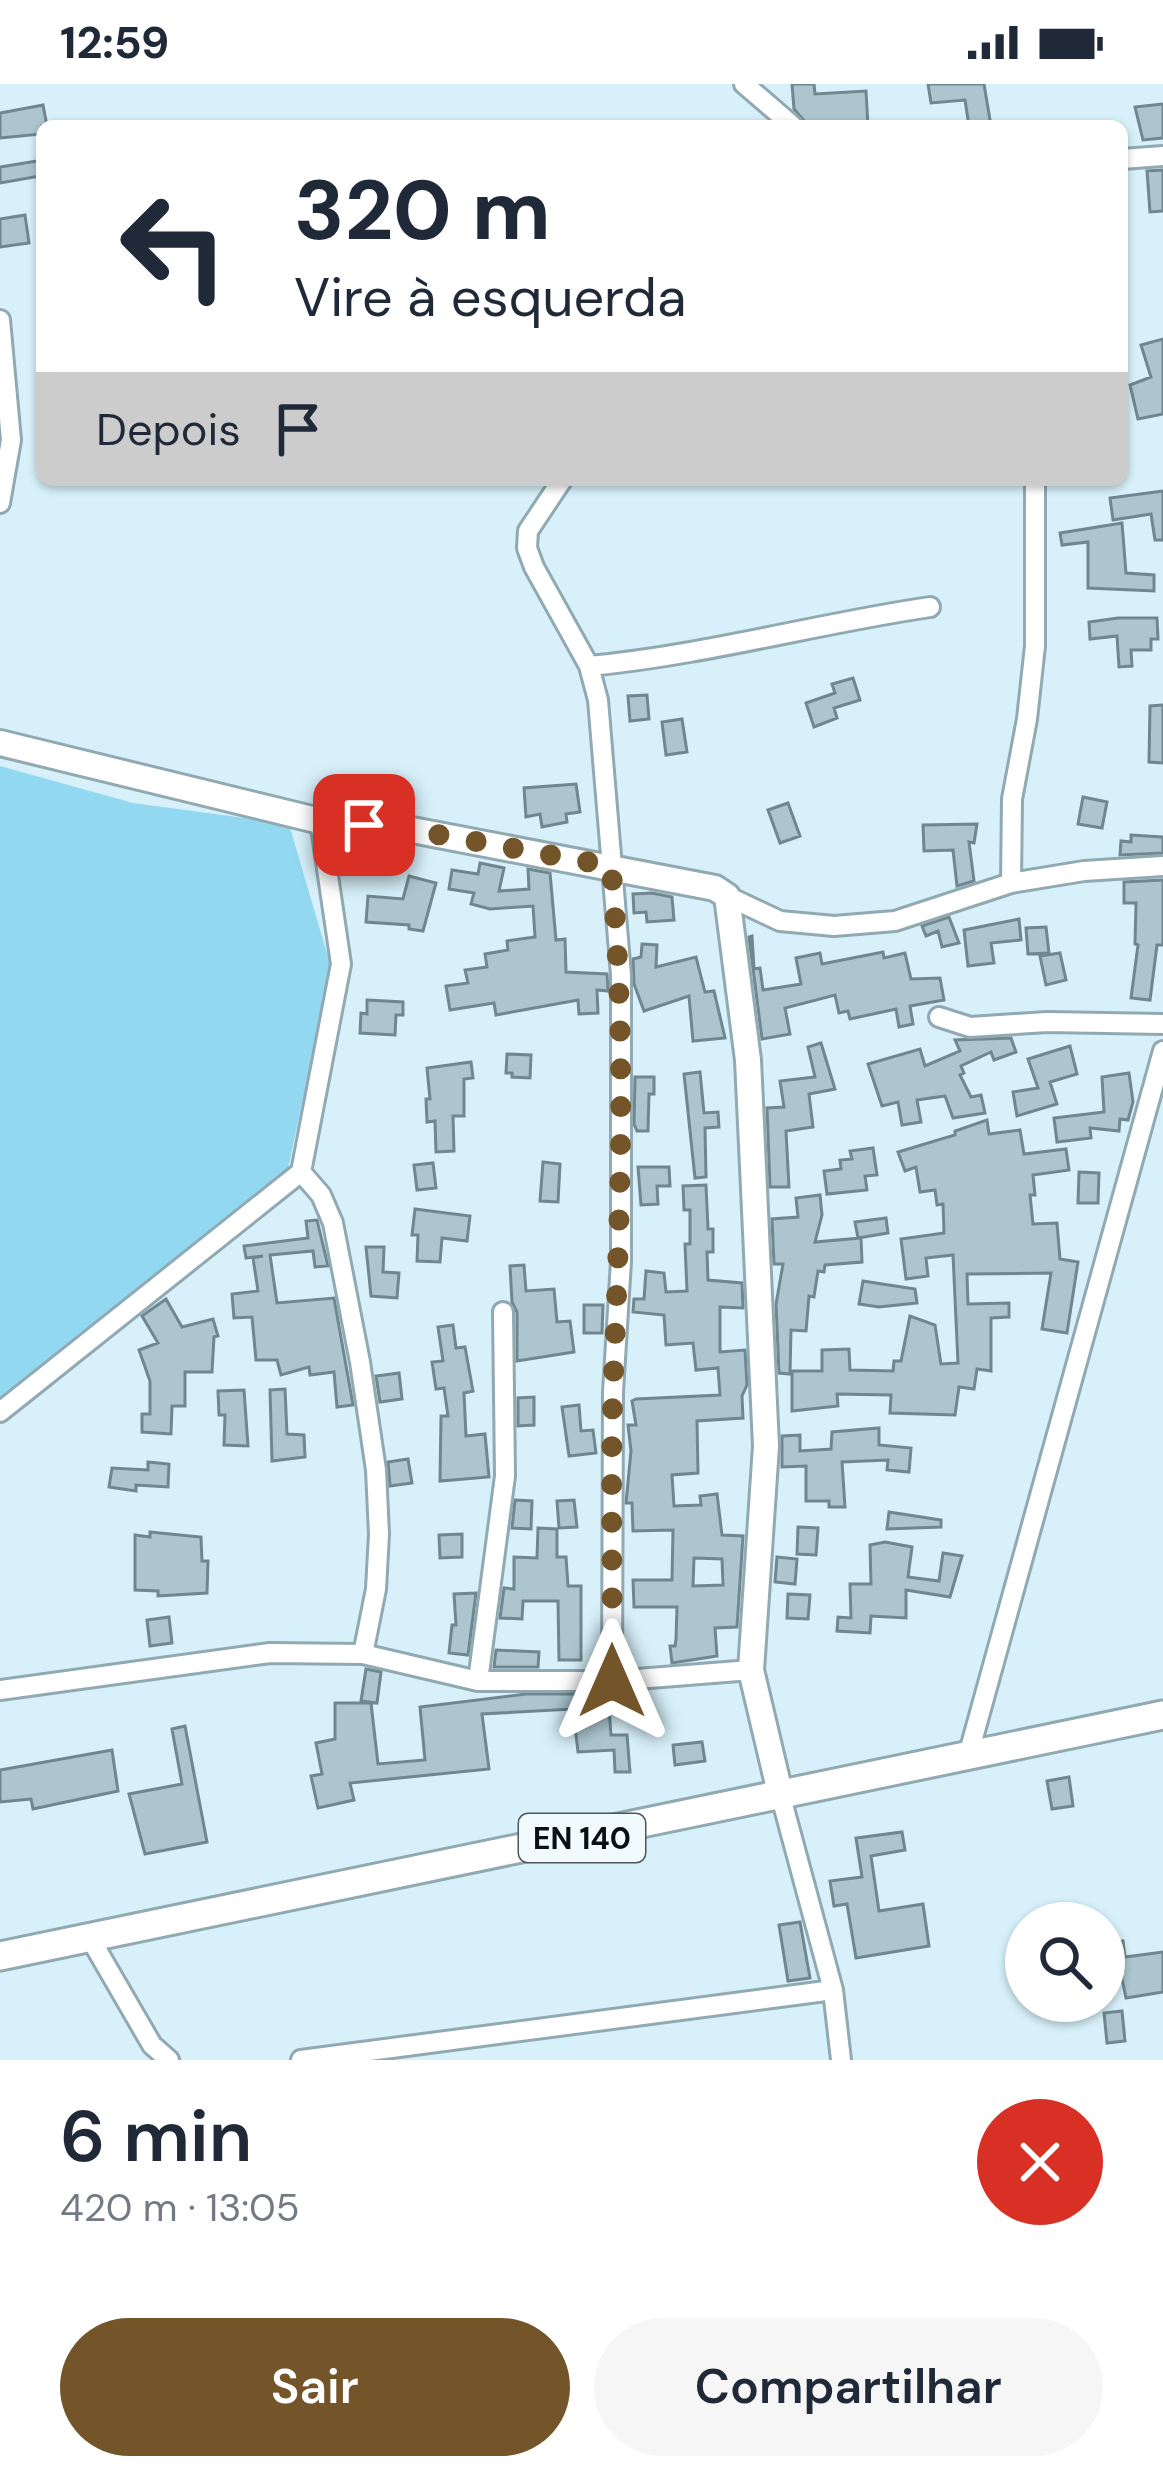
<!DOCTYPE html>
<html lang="pt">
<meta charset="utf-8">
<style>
:root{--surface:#fff;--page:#f6f6f7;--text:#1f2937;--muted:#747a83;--accent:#74552a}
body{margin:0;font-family:"DM Sans",sans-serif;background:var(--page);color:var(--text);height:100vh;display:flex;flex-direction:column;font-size:45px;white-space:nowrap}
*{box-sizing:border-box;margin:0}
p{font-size:39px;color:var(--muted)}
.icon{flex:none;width:66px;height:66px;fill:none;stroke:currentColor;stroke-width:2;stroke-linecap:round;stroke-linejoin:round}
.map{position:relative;height:1976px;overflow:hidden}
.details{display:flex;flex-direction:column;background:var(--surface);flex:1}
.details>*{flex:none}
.hud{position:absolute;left:36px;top:36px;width:1092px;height:366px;border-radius:18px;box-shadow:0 3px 9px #0004;background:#fff;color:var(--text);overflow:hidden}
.controls{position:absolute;left:1005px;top:1818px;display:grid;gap:24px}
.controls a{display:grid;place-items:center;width:120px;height:120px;border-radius:50%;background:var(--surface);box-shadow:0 3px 9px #0004;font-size:60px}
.pin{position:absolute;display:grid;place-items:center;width:102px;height:102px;color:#fff;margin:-51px;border-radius:24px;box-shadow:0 6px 18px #0006}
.me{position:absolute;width:132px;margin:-66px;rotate:0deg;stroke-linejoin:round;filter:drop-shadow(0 0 9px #0008)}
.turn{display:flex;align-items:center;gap:42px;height:252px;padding:0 60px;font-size:54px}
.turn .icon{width:156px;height:156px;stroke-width:2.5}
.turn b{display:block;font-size:84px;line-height:102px}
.then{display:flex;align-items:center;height:114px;padding:0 60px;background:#0003;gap:24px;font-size:45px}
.round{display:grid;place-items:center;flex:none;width:126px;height:126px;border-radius:63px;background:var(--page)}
.headline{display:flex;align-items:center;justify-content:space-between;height:204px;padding:0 60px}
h1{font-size:72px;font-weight:600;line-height:90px}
.cta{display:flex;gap:24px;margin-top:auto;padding:24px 60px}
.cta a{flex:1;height:138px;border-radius:72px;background:var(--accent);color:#fff;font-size:48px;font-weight:600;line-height:138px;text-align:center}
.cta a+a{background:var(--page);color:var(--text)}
.status{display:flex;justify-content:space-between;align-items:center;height:84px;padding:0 60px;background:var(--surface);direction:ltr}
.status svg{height:33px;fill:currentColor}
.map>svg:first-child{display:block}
.green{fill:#93d8f1}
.building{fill:#acc5ce;stroke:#70878f;stroke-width:3;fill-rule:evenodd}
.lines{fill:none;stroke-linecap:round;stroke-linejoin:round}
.street-casing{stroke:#91a9b2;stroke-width:24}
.secondary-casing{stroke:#91a9b2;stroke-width:30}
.primary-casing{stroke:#91a9b2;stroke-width:33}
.street{stroke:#fff;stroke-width:18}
.secondary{stroke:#fff;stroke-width:24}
.primary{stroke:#fff;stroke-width:27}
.route{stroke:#74552a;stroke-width:21;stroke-dasharray:0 37.8}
.labels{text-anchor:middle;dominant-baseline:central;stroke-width:9;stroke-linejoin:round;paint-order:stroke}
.shield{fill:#f1fbfe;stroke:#4e565a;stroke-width:3}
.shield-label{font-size:30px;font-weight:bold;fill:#081013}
</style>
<div class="status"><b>12:59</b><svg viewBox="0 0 49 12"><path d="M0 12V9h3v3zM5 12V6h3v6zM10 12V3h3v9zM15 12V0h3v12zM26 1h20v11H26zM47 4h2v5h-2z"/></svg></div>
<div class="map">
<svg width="1163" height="1976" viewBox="0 0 1163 1976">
<rect width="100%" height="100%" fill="#d7f0fa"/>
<path class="green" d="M 0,682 L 133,719 L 289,740 L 331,883 L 288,1085 L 259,1115 L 0,1317 Z"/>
<path class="building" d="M 792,0 L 814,0 L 815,10 L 866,7 L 868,42 L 806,39 L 794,25 Z
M 928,0 L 984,0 L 991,42 L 969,42 L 965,16 L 931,19 Z
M 1163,20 L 1163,54 L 1143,56 L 1135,23 Z
M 43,21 L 47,42 L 42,42 L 42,50 L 0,54 L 0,29 Z
M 37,77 L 40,92 L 0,99 L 0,83 Z
M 1163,86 L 1163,127 L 1150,128 L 1147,87 Z
M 25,131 L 29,159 L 0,163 L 0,135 Z
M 1163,255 L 1163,330 L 1138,335 L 1130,301 L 1151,293 L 1141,261 Z
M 1163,407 L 1163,456 L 1155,456 L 1151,430 L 1113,436 L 1110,414 Z
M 1122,439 L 1126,489 L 1154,491 L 1154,507 L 1088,504 L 1088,458 L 1062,461 L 1060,449 Z
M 1118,534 L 1157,534 L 1158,555 L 1151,555 L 1151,566 L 1131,566 L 1132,582 L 1119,583 L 1117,552 L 1090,555 L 1089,538 Z
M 853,594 L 860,616 L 834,624 L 837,634 L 814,643 L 806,619 L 835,609 L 832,600 Z
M 647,611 L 649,635 L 630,637 L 628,612 Z
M 1163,621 L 1163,679 L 1149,678 L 1150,622 Z
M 682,635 L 687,668 L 666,671 L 662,638 Z
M 576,700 L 580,728 L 566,730 L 567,738 L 542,743 L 540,730 L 526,733 L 524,704 Z
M 1083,713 L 1107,718 L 1102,744 L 1078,740 Z
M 788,719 L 800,752 L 780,759 L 768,726 Z
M 977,740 L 974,759 L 969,758 L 974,797 L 957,802 L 953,766 L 924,767 L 923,741 Z
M 1131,751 L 1163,753 L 1163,769 L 1120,771 L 1121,757 L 1131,758 Z
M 480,779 L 504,784 L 499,807 L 529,805 L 528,785 L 550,789 L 556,856 L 565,855 L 566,888 L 607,890 L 608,907 L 597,906 L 598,929 L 579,930 L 578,916 L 496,931 L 494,919 L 450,926 L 446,902 L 468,899 L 465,886 L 487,883 L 485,870 L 508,866 L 507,857 L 535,853 L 533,822 L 490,825 L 471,820 L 474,809 L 449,805 L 452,786 L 478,790 Z
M 409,792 L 436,799 L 423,847 L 409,845 L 409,841 L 366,838 L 368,812 L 403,815 Z
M 1163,796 L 1163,861 L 1157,861 L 1150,916 L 1131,914 L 1138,861 L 1135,860 L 1136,819 L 1124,819 L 1124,798 Z
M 652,809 L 672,813 L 674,836 L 647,838 L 646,828 L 634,829 L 633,810 Z
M 949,833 L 959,859 L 942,863 L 938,847 L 926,852 L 922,842 Z
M 1019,835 L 1021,856 L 991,859 L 994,879 L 968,882 L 964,846 Z
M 1046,843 L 1049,869 L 1028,870 L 1026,844 Z
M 752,852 L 754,885 L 760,884 L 763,906 L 801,900 L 796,874 L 820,869 L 822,880 L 883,868 L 884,874 L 905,869 L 911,895 L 940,894 L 944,916 L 910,922 L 913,940 L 899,943 L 896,925 L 850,935 L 848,927 L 839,929 L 835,911 L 785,924 L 790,950 L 762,955 L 749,853 Z
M 642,860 L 657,861 L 656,883 L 696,873 L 705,908 L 714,907 L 725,954 L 693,957 L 689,912 L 644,927 L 634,900 L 633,875 L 641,873 Z
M 1060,869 L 1066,896 L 1046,901 L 1040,872 Z
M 367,916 L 403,918 L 403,931 L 396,931 L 395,951 L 360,949 L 361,929 L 367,930 Z
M 1011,954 L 1016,968 L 994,976 L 991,968 L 961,982 L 964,989 L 960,991 L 971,1013 L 981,1011 L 985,1029 L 953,1034 L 945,1012 L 917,1016 L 921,1038 L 902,1041 L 898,1018 L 882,1022 L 868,980 L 920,965 L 925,982 L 960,967 L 955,956 Z
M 821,959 L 835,1005 L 809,1010 L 813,1043 L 786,1047 L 789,1103 L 770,1103 L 767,1024 L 784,1023 L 780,997 L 815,993 L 808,963 Z
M 1070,962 L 1077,990 L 1050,998 L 1057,1020 L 1017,1032 L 1013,1008 L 1038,1004 L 1028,975 Z
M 507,970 L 531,971 L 530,994 L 512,993 L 512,989 L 506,989 Z
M 471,978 L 473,994 L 464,995 L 464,1032 L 453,1032 L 454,1067 L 436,1068 L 435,1037 L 427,1038 L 426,1015 L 430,1015 L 427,984 Z
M 700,988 L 704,1029 L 718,1028 L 719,1043 L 705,1044 L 706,1093 L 695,1094 L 684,990 Z
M 1129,989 L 1133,1018 L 1128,1036 L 1120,1035 L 1119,1047 L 1090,1044 L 1091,1054 L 1057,1058 L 1054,1034 L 1104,1028 L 1102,993 Z
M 635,993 L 654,993 L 654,1010 L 649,1010 L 648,1047 L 637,1047 L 634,1040 Z
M 987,1036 L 989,1050 L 1020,1046 L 1024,1070 L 1066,1065 L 1069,1086 L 1033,1091 L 1035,1111 L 1030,1111 L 1033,1140 L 1057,1139 L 1060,1175 L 1078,1178 L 1067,1249 L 1042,1245 L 1051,1189 L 967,1190 L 968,1220 L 1009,1219 L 1009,1233 L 991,1234 L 991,1287 L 977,1285 L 974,1305 L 959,1303 L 955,1331 L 890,1329 L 891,1311 L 837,1310 L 838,1322 L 792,1327 L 792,1287 L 822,1287 L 822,1266 L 849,1265 L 850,1286 L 893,1287 L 894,1277 L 901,1277 L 910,1232 L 935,1241 L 941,1280 L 958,1279 L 953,1171 L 926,1174 L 928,1192 L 906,1195 L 901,1155 L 944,1149 L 943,1120 L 937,1121 L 935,1106 L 920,1108 L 916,1083 L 905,1087 L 898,1068 L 955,1051 L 955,1047 Z
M 873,1064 L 877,1091 L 865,1092 L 867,1106 L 827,1110 L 824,1087 L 841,1085 L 840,1076 L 852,1075 L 850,1067 Z
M 543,1078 L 560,1080 L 558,1118 L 540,1117 Z
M 433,1079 L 436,1104 L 417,1106 L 414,1081 Z
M 638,1083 L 669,1083 L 670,1102 L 657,1102 L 658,1120 L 641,1121 Z
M 1079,1088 L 1099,1089 L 1098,1119 L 1078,1119 Z
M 706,1101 L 708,1145 L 713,1145 L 713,1168 L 707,1168 L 708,1196 L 742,1199 L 743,1224 L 720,1223 L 720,1268 L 745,1266 L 747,1301 L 742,1312 L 743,1334 L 697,1337 L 698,1389 L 672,1391 L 674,1422 L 701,1421 L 700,1412 L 717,1410 L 722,1451 L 743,1452 L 737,1543 L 715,1544 L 717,1572 L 672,1579 L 670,1562 L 675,1562 L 676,1555 L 677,1523 L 634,1523 L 633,1496 L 672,1496 L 673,1446 L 633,1447 L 632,1419 L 626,1419 L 631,1367 L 628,1341 L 636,1341 L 632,1317 L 636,1315 L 720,1311 L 718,1284 L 696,1286 L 693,1259 L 666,1261 L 664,1231 L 633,1228 L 634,1215 L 644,1215 L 646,1187 L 664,1189 L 666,1208 L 687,1207 L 685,1160 L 690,1160 L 690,1126 L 684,1126 L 683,1102 ZM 694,1474 L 722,1475 L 723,1501 L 693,1502 Z
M 820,1111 L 822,1131 L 815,1158 L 861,1154 L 862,1178 L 825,1181 L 824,1188 L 818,1187 L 814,1213 L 809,1212 L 806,1247 L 791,1246 L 790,1290 L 779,1289 L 776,1220 L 783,1180 L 774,1180 L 772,1135 L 798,1133 L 796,1114 Z
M 415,1125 L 470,1132 L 467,1157 L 442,1154 L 440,1178 L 417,1177 L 418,1151 L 412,1151 Z
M 886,1134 L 888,1149 L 858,1154 L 855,1138 Z
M 317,1136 L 328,1182 L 315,1183 L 313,1167 L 270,1171 L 277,1219 L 334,1214 L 353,1321 L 337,1323 L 334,1288 L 310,1291 L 309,1283 L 281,1291 L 277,1276 L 256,1276 L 252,1233 L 234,1234 L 232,1210 L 258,1207 L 253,1174 L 263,1172 L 246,1174 L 244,1162 L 308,1154 L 306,1137 Z
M 366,1163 L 384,1163 L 383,1188 L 399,1189 L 397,1214 L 371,1212 Z
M 524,1181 L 526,1207 L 554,1205 L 557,1238 L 570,1237 L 574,1268 L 517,1277 L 517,1228 L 512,1218 L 510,1182 Z
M 863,1197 L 915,1205 L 917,1219 L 879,1223 L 859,1220 Z
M 166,1215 L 182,1243 L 213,1235 L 218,1252 L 214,1253 L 212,1288 L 185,1288 L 185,1322 L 172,1322 L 171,1350 L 142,1348 L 142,1330 L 150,1330 L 150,1297 L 139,1266 L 158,1259 L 142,1232 Z
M 584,1221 L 603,1221 L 602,1249 L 584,1249 Z
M 453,1241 L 456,1264 L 465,1263 L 473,1307 L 464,1309 L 466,1352 L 485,1350 L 489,1393 L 440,1397 L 441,1332 L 448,1332 L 444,1304 L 436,1305 L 432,1278 L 443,1277 L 438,1243 Z
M 399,1289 L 402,1315 L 380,1318 L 376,1292 Z
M 285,1305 L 287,1350 L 304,1351 L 305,1373 L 272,1377 L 270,1306 Z
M 244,1306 L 248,1362 L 224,1361 L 225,1331 L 219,1331 L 218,1307 Z
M 534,1313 L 534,1341 L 518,1342 L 518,1314 Z
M 579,1321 L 581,1347 L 593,1346 L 596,1369 L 569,1372 L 562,1323 Z
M 879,1344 L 879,1361 L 911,1364 L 909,1388 L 887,1386 L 888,1376 L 842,1378 L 845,1423 L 829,1423 L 829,1417 L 806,1417 L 806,1382 L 782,1383 L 782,1352 L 800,1351 L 800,1367 L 831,1365 L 832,1348 Z
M 408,1375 L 412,1399 L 390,1402 L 388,1378 Z
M 148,1378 L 169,1380 L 168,1403 L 136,1401 L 136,1407 L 109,1403 L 112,1384 L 148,1386 Z
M 515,1416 L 532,1417 L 531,1445 L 512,1444 Z
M 574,1416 L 577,1443 L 559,1444 L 557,1417 Z
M 889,1428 L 941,1436 L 941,1443 L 887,1445 Z
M 798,1443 L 818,1444 L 816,1471 L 797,1470 Z
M 538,1444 L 557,1445 L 557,1473 L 566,1473 L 568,1502 L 581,1502 L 581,1576 L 559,1576 L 558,1517 L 523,1517 L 522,1535 L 500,1534 L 504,1504 L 514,1505 L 514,1473 L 537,1474 Z
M 150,1448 L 201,1453 L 202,1477 L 208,1477 L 207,1509 L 158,1512 L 158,1507 L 135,1506 L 135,1451 L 150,1453 Z
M 462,1450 L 462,1473 L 440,1474 L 439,1451 Z
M 885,1458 L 912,1463 L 908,1493 L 939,1497 L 943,1469 L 962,1472 L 950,1513 L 906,1506 L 906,1534 L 871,1532 L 870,1549 L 837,1547 L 838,1533 L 851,1534 L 850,1500 L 871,1500 L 870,1461 Z
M 777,1473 L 797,1475 L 795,1500 L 775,1498 Z
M 476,1509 L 468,1571 L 449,1569 L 452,1541 L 456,1541 L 454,1510 Z
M 788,1510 L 810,1511 L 808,1535 L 787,1534 Z
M 169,1533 L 172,1559 L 150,1562 L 147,1536 Z
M 496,1566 L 539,1568 L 538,1583 L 494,1583 Z
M 366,1585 L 381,1588 L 377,1619 L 361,1617 Z
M 526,1610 L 608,1610 L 611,1651 L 627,1651 L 630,1688 L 615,1688 L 614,1666 L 578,1668 L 573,1625 L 482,1630 L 489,1685 L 350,1699 L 354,1716 L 318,1724 L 311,1692 L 322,1690 L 316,1659 L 335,1655 L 335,1619 L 371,1619 L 378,1680 L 425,1676 L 420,1623 Z
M 185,1642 L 207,1758 L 145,1770 L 129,1710 L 182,1700 L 172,1645 Z
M 702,1658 L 705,1677 L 675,1681 L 673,1661 Z
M 112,1666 L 118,1707 L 33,1725 L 31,1715 L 0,1718 L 0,1686 Z
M 1069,1693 L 1073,1722 L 1052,1725 L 1047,1697 Z
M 902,1748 L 905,1766 L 871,1772 L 879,1827 L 923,1820 L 929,1862 L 856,1874 L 847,1820 L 834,1822 L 830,1797 L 862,1793 L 856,1754 Z
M 800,1838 L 810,1894 L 788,1897 L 779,1841 Z
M 1123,1857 L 1125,1873 L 1163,1868 L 1163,1908 L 1126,1914 L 1118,1875 L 1110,1876 L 1108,1859 Z
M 1122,1927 L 1125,1957 L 1107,1959 L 1104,1929 Z"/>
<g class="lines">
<defs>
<path id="street" d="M 744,0 L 793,42
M 1122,75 L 1163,72
M 0,236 L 11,356 L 0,419
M 562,396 L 528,447 L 527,464 L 534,483 L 589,582 L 598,616 L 621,891 L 621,1177 L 613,1308 L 612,1597
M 589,582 C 705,571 815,540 930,523
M 1011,799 L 1012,715 L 1027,635 L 1035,562 L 1035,396
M 727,812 L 780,837 L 834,842 L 895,837 L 1011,799 L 1084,787 L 1163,782
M 939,933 L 970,943 L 1047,938 L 1163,940
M 301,1088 L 321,1111 L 333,1139 L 360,1278 L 376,1386 L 379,1450 L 376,1505 L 363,1570
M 0,1328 L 301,1088 L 341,880 L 320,737
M 478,1597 L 505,1392 L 503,1228
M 0,1606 L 270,1569 L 363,1570 L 478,1597 L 612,1597 L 751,1586
M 968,1672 L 1163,967
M 781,1713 L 833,1906 L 841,1976
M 90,1854 L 152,1961 L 169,1976
M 301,1976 L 833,1906"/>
<path id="secondary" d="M 0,659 L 320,737 L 407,745 L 715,804 L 727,812 L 748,976 L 766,1362 L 751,1586 L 781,1713"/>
<path id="primary" d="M 0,1872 L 1163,1631"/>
</defs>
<use href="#street" class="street-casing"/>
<use href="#secondary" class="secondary-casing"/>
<use href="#primary" class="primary-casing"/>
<use href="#street" class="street"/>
<use href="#secondary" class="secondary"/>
<use href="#primary" class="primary"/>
</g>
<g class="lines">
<path class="route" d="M 364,741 L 407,745 L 611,782 C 627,957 620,1129 613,1304 C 610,1401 613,1500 612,1597"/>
</g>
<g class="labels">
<rect class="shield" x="519" y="1730" width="126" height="48" rx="9"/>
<g class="shield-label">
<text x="582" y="1754">EN 140</text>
</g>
</g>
</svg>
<div class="controls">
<a><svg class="icon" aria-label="search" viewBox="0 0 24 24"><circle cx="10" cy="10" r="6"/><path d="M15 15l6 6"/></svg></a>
</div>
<div class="pin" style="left:364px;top:741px;background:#d93025"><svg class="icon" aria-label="arrive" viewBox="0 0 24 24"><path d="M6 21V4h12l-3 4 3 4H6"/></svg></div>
<svg class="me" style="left:612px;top:1597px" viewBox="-20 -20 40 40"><path d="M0-17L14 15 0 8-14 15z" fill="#74552a" stroke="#fff" stroke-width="4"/></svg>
<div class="hud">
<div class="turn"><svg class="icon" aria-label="left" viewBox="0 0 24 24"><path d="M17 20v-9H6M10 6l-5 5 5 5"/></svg><div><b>320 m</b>Vire à esquerda</div></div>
<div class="then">Depois<svg class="icon" aria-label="arrive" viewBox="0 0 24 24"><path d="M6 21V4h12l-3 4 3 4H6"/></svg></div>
</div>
</div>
<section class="details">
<div class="headline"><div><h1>6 min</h1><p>420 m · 13:05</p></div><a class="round" style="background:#d93025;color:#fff"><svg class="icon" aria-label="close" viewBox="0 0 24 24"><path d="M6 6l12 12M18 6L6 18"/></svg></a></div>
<div class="cta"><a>Sair</a><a>Compartilhar</a></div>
</section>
